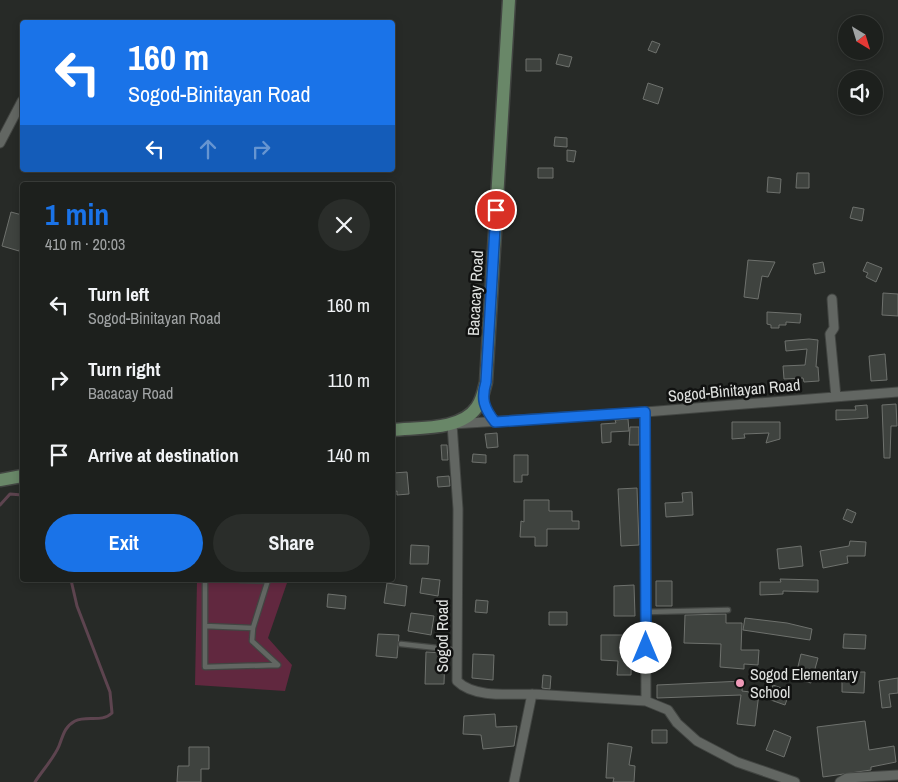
<!DOCTYPE html>
<meta charset="utf-8">
<style>
:root{--surface:#1d201d;--page:#2a2d2a;--text:#f1f3f6;--muted:#a0a3a4;--line:#3b3e3b;--accent:#1a73e8}
body{margin:0;font-family:"Archivo Narrow",sans-serif;background:var(--page);color:var(--text);height:100vh;display:flex;flex-direction:column;font-size:19px;white-space:nowrap}
*{box-sizing:border-box;margin:0}
p{font-size:16px;color:var(--muted)}
.icon{flex:none;width:28px;height:28px;fill:none;stroke:currentColor;stroke-width:2;stroke-linecap:round;stroke-linejoin:round}
.map{position:relative;flex:1;overflow:hidden}
.details{position:absolute;left:20px;top:182px;width:375px;height:400px;display:flex;flex-direction:column;background:var(--surface);border-radius:5px;box-shadow:0 2px 8px #0003,0 0 0 1px var(--line)}
.details>*{flex:none}
.hud{position:absolute;left:20px;top:20px;width:375px;height:152px;border-radius:5px;box-shadow:0 2px 8px #0003,0 0 0 1px var(--line);background:#1a73e8;color:#fff;overflow:hidden}
.needle{width:32px;rotate:142deg}
.buttons{position:absolute;left:838px;top:15px;display:grid;gap:10px}
.buttons a{display:grid;place-items:center;width:45px;height:45px;border-radius:50%;background:var(--surface);box-shadow:0 2px 8px #0003,0 0 0 1px var(--line);font-size:25px}
.pin{position:absolute;display:grid;place-items:center;width:42px;height:42px;color:#fff;margin:-21px;border:2px solid #fff;border-radius:50%;box-shadow:0 1px 5px #0007}
.me{position:absolute;width:55px;margin:-28px;rotate:0deg;stroke-linejoin:round;filter:drop-shadow(0 0 4px #0008)}
.turn{display:flex;align-items:center;gap:18px;height:105px;padding:0 25px;font-size:22px}
.turn .icon{width:65px;height:65px;stroke-width:2.5}
.turn b{display:block;font-size:35px;line-height:42px}
.lanes{display:flex;align-items:center;height:48px;padding:0 25px;background:#0003;justify-content:center;gap:25px;direction:ltr}
.lanes .off{opacity:.35}
.round{display:grid;place-items:center;flex:none;width:52px;height:52px;border-radius:26px;background:var(--page)}
.summary{display:flex;align-items:center;justify-content:space-between;height:85px;padding:0 25px}
h1{font-size:30px;font-weight:700;line-height:38px;color:var(--accent)}
.primary-button{display:flex;gap:10px;margin-top:auto;padding:10px 25px}
.primary-button a{flex:1;height:58px;border-radius:30px;background:var(--accent);color:#fff;font-size:20px;font-weight:700;line-height:58px;text-align:center}
.primary-button a+a{background:var(--page);color:var(--text)}
ul{padding:0;list-style:none}
li{display:flex;align-items:center;gap:15px;height:75px;padding:0 25px}
li div{flex:1}
li b{display:block;font-size:19px}
li em{font-style:normal}
.map>svg:first-child{display:block}
.green{fill:#61283f}
.lines{fill:none;stroke-linecap:round;stroke-linejoin:round}
.stream{stroke:#5d444f;stroke-width:3}
.building{fill:#3f433f;stroke:#6e716d}
.service-casing{stroke:#424542;stroke-width:7}
.minor-casing{stroke:#424542;stroke-width:11}
.secondary-casing{stroke:#424542;stroke-width:15}
.service{stroke:#626662;stroke-width:4.5}
.minor{stroke:#626662;stroke-width:9}
.secondary{stroke:#698768;stroke-width:12}
.route-casing{stroke:#114b97;stroke-width:12}
.route{stroke:#1a73e8;stroke-width:9}
.poi-dot{fill:#ef9ab8;stroke:#111211;stroke-width:2}
.labels{text-anchor:middle;dominant-baseline:central;stroke-width:5;stroke-linejoin:round;paint-order:stroke}
.street-label{font-size:16px;fill:#e0e2e0;stroke:#111211}
.poi-label{font-size:16px;fill:#e0e2e0;stroke:#111211;text-anchor:start}
</style>
<div class="map">
<svg width="898" height="782" viewBox="0 0 898 782">
<rect width="100%" height="100%" fill="#272a27"/>
<path class="green" d="M 197,580 L 288,580 L 268,638 L 292,665 L 285,691 L 195,685 Z"/>
<g class="lines">
<path class="stream" d="M 0,505 L 10,494 L 22,495
M 35,782 C 42,771 54,758 59,746 C 63,736 64,727 75,721 C 87,715 102,723 112,713 L 110,692 L 77,606 L 71,580"/>
</g>
<path class="building" d="M 652,41 L 660,44 L 656,53 L 648,50 Z
M 559,54 L 572,57 L 569,67 L 556,64 Z
M 526,59 L 541,59 L 541,71 L 526,71 Z
M 648,83 L 663,88 L 658,104 L 643,99 Z
M 555,137 L 567,138 L 567,147 L 554,146 Z
M 567,150 L 576,151 L 574,162 L 567,161 Z
M 538,168 L 553,168 L 553,178 L 538,178 Z
M 797,173 L 809,173 L 809,188 L 796,188 Z
M 768,177 L 781,179 L 780,193 L 767,192 Z
M 853,207 L 864,209 L 862,221 L 850,218 Z
M 11,212 L 22,215 L 22,239 L 19,251 L 2,246 Z
M 748,260 L 775,262 L 768,277 L 762,276 L 758,299 L 744,297 Z
M 823,262 L 825,272 L 815,274 L 813,264 Z
M 867,262 L 882,268 L 876,282 L 866,277 L 868,273 L 863,271 Z
M 883,293 L 898,294 L 898,316 L 882,315 Z
M 767,312 L 801,314 L 800,323 L 786,322 L 786,325 L 779,325 L 779,328 L 771,328 L 771,325 L 767,324 Z
M 809,339 L 818,340 L 816,367 L 818,367 L 819,381 L 804,382 L 803,378 L 784,379 L 783,366 L 805,365 L 807,349 L 786,351 L 785,341 Z
M 885,354 L 887,380 L 871,381 L 869,356 Z
M 896,404 L 897,426 L 891,426 L 890,458 L 884,458 L 882,405 Z
M 867,405 L 868,418 L 836,420 L 836,410 L 856,410 L 855,406 Z
M 628,419 L 629,431 L 611,432 L 611,442 L 602,443 L 601,424 L 616,423 L 615,420 Z
M 732,422 L 780,422 L 780,439 L 766,443 L 769,433 L 744,434 L 745,438 L 732,439 Z
M 630,427 L 639,427 L 639,445 L 629,445 Z
M 497,433 L 498,447 L 487,448 L 485,434 Z
M 441,445 L 447,445 L 448,460 L 442,460 Z
M 473,454 L 486,455 L 486,463 L 472,462 Z
M 514,455 L 528,455 L 528,475 L 522,475 L 522,482 L 514,482 Z
M 407,472 L 409,494 L 397,495 L 397,491 L 394,492 L 393,473 Z
M 449,476 L 450,486 L 438,487 L 437,477 Z
M 637,488 L 639,545 L 621,546 L 618,489 Z
M 692,492 L 693,515 L 666,517 L 665,503 L 683,502 L 682,493 Z
M 524,500 L 549,500 L 549,511 L 572,511 L 572,521 L 579,521 L 579,529 L 547,529 L 547,546 L 535,546 L 535,537 L 520,537 L 521,521 L 524,522 Z
M 847,509 L 856,513 L 852,523 L 843,519 Z
M 850,541 L 866,542 L 865,556 L 847,556 L 848,563 L 823,568 L 820,551 L 849,546 Z
M 411,545 L 429,546 L 428,564 L 410,564 Z
M 801,546 L 803,566 L 779,569 L 777,549 Z
M 422,578 L 440,580 L 438,596 L 420,593 Z
M 780,579 L 818,580 L 818,592 L 783,591 L 783,594 L 760,595 L 760,582 L 781,582 Z
M 656,581 L 672,581 L 672,606 L 656,606 Z
M 387,583 L 407,586 L 405,606 L 384,603 Z
M 634,585 L 635,616 L 614,616 L 614,586 Z
M 328,594 L 346,596 L 345,609 L 327,607 Z
M 476,600 L 488,601 L 487,613 L 475,612 Z
M 549,612 L 567,612 L 567,625 L 549,625 Z
M 411,613 L 434,616 L 431,635 L 408,631 Z
M 726,614 L 726,623 L 742,623 L 741,650 L 759,650 L 758,665 L 744,664 L 744,669 L 720,667 L 721,644 L 684,643 L 685,615 Z
M 745,618 L 787,623 L 812,629 L 810,640 L 743,630 Z
M 378,634 L 399,635 L 397,658 L 376,656 Z
M 844,634 L 866,635 L 865,649 L 843,648 Z
M 601,635 L 632,635 L 631,675 L 617,675 L 618,661 L 601,660 Z
M 426,652 L 445,653 L 444,684 L 425,684 Z
M 473,654 L 494,655 L 493,680 L 472,678 Z
M 801,654 L 818,658 L 811,683 L 795,679 Z
M 842,672 L 865,672 L 864,693 L 842,692 Z
M 543,675 L 551,676 L 550,689 L 542,688 Z
M 898,678 L 898,693 L 889,694 L 891,707 L 882,708 L 879,681 Z
M 743,681 L 742,691 L 759,693 L 755,726 L 737,724 L 741,695 L 657,698 L 657,685 Z
M 773,685 L 790,691 L 785,705 L 768,699 Z
M 495,714 L 496,727 L 517,726 L 514,746 L 483,749 L 481,735 L 463,734 L 464,716 Z
M 865,721 L 869,750 L 894,746 L 896,762 L 871,767 L 871,770 L 823,777 L 817,727 Z
M 652,730 L 667,730 L 667,743 L 652,743 Z
M 774,730 L 791,737 L 784,757 L 766,750 Z
M 608,743 L 632,747 L 629,765 L 635,766 L 634,782 L 613,782 L 614,778 L 606,778 Z
M 189,747 L 209,747 L 209,769 L 201,769 L 201,782 L 177,782 L 178,766 L 189,766 Z"/>
<g class="lines">
<defs>
<path id="service" d="M 205,580 L 205,667 L 278,665
M 240,580 L 268,581
M 268,580 L 253,628 L 252,641 L 278,665
M 646,612 L 728,610
M 205,626 L 253,628
M 401,644 L 456,650"/>
<path id="minor" d="M 0,143 L 22,101
M 832,299 L 834,328 L 830,334 L 836,397
M 482,397 L 486,409 L 495,422
M 645,412 L 646,701
M 532,694 L 646,701 L 668,710 L 677,723 L 697,741 L 737,762 L 795,782
M 514,782 L 532,694 C 509,694 474,698 457,681 L 458,509 L 452,424 L 645,412 L 898,392
M 840,782 L 847,778 L 898,775"/>
<path id="secondary" d="M 392,430 C 418,427 461,431 477,407 C 482,400 484,390 486,382 L 509,0
M 0,480 L 22,476"/>
</defs>
<use href="#service" class="service-casing"/>
<use href="#minor" class="minor-casing"/>
<use href="#secondary" class="secondary-casing"/>
<use href="#service" class="service"/>
<use href="#minor" class="minor"/>
<use href="#secondary" class="secondary"/>
</g>
<g class="lines">
<defs>
<path id="route" d="M 496,210 L 486,382 C 481,399 484,408 495,422 L 645,412 L 646,648"/>
</defs>
<use href="#route" class="route-casing"/>
<use href="#route" class="route"/>
</g>
<circle class="poi-dot" cx="740" cy="683" r="5"/>
<g class="labels">
<g class="street-label">
<text transform="translate(475 293) rotate(-87)">Bacacay Road</text>
<text transform="translate(734 390) rotate(-5)">Sogod-Binitayan Road</text>
<text transform="translate(442 636) rotate(-90)">Sogod Road</text>
</g>
<g class="poi-label">
<text x="750" y="674">Sogod Elementary<tspan x="750" dy="18">School</tspan></text>
</g>
</g>
</svg>
<div class="buttons">
<a><svg class="needle" viewBox="-14 -14 28 28"><path d="M0-13l5 13h-10z" fill="#e53935"/><path d="M0 13l5-13h-10z" fill="#a0a3a4"/></svg></a>
<a><svg class="icon" aria-label="sound" viewBox="0 0 24 24"><path d="M4 9h4l5-4v14l-5-4H4zM17 9q2 3 0 6"/></svg></a>
</div>
<div class="pin" style="left:496px;top:210px;background:#d93025"><svg class="icon" aria-label="arrive" viewBox="0 0 24 24"><path d="M6 21V4h12l-3 4 3 4H6"/></svg></div>
<svg class="me" style="left:646px;top:648px" viewBox="-20 -20 40 40"><circle r="19" fill="#fff"/><path d="M0-13L10 11 0 6-10 11z" fill="#1a73e8"/></svg>
<div class="hud">
<div class="turn"><svg class="icon" aria-label="left" viewBox="0 0 24 24"><path d="M17 20v-9H6M10 6l-5 5 5 5"/></svg><div><b>160 m</b>Sogod-Binitayan Road</div></div>
<div class="lanes"><svg class="icon" aria-label="left" viewBox="0 0 24 24"><path d="M17 20v-9H6M10 6l-5 5 5 5"/></svg><svg class="icon off" aria-label="ahead" viewBox="0 0 24 24"><path d="M12 20V5M6 11l6-6 6 6"/></svg><svg class="icon off" aria-label="right" viewBox="0 0 24 24"><path d="M7 20v-9h11M14 6l5 5-5 5"/></svg></div>
</div>
<section class="details">
<div class="summary"><div><h1>1 min</h1><p>410 m · 20:03</p></div><a class="round"><svg class="icon" aria-label="close" viewBox="0 0 24 24"><path d="M6 6l12 12M18 6L6 18"/></svg></a></div>
<ul>
<li><svg class="icon" aria-label="left" viewBox="0 0 24 24"><path d="M17 20v-9H6M10 6l-5 5 5 5"/></svg><div><b>Turn left</b><p>Sogod-Binitayan Road</p></div><em>160 m</em></li>
<li><svg class="icon" aria-label="right" viewBox="0 0 24 24"><path d="M7 20v-9h11M14 6l5 5-5 5"/></svg><div><b>Turn right</b><p>Bacacay Road</p></div><em>110 m</em></li>
<li><svg class="icon" aria-label="arrive" viewBox="0 0 24 24"><path d="M6 21V4h12l-3 4 3 4H6"/></svg><div><b>Arrive at destination</b></div><em>140 m</em></li>
</ul>
<div class="primary-button"><a>Exit</a><a>Share</a></div>
</section>
</div>
